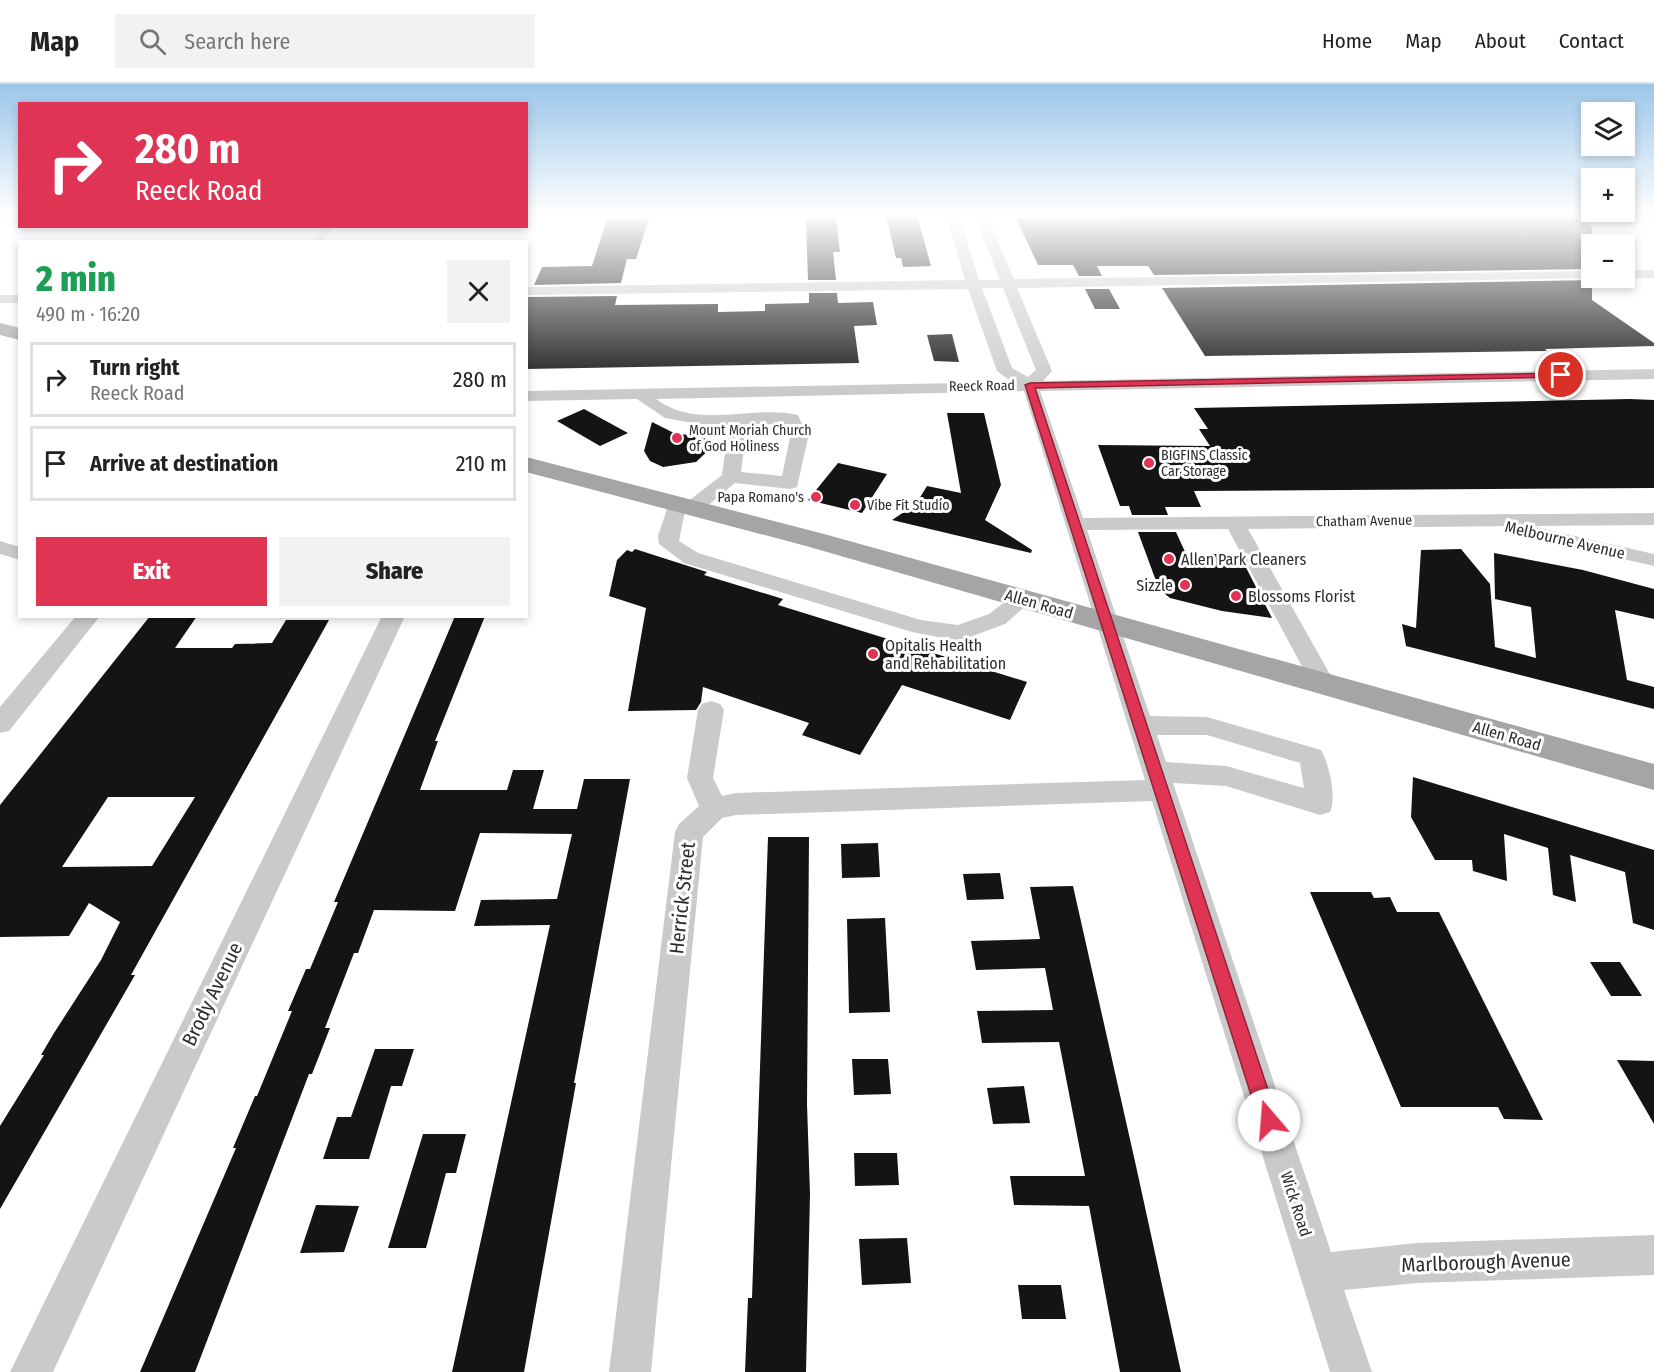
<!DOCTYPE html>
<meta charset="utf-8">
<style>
:root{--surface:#fff;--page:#f2f2f2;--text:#222;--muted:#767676;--line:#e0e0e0;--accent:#e03455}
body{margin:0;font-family:"Fira Sans Condensed",sans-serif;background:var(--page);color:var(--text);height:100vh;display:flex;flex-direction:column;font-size:22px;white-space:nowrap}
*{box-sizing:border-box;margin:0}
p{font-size:20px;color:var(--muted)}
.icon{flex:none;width:33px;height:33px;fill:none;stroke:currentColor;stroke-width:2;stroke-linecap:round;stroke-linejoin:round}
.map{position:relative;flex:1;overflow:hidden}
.sheet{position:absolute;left:18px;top:156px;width:510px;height:378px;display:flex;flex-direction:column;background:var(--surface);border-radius:0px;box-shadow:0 3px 9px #0003}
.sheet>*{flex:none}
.banner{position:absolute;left:18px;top:18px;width:510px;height:126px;border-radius:0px;box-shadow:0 3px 9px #0003;background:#e03455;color:#fff;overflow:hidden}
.fabs{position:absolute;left:1581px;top:18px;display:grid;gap:12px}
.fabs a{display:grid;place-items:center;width:54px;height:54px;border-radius:0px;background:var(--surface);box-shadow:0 3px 9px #0003;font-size:30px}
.pin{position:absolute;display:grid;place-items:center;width:51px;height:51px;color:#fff;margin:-26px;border:3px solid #fff;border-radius:50%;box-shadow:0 2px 6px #0007}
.me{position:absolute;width:66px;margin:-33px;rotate:342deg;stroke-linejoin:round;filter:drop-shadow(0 0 4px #0008)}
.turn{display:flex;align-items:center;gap:21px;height:126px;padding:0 18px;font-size:27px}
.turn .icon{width:78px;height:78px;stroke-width:2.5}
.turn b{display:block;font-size:42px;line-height:51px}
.round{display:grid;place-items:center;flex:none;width:63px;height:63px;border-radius:0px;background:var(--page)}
.summary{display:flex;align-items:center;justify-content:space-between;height:102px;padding:0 18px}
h1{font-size:36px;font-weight:800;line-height:45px;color:#1e9e55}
.button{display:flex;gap:12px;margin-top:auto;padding:12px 18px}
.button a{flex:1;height:69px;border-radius:0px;background:var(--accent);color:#fff;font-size:24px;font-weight:800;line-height:69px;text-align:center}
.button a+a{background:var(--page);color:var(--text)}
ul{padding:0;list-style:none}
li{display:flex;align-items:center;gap:18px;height:75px;margin:0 12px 9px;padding:0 6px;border:3px solid var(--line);border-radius:0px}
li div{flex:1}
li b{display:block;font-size:22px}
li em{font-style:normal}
header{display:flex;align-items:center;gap:36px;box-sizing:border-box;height:84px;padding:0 30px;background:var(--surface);border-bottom:2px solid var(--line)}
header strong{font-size:28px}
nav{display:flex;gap:33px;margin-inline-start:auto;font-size:21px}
.search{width:420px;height:54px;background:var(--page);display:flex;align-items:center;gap:15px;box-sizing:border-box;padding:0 21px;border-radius:0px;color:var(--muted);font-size:22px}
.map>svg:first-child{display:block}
.building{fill:#141414;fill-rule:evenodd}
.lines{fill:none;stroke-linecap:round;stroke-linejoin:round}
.minor{fill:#cacaca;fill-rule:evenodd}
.major{fill:#a5a5a5;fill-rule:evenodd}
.route{fill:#e03455;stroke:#922237;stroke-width:1.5}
.poi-dot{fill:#e03455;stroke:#fff;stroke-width:2}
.labels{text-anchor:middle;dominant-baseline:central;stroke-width:6;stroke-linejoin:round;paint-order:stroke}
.far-street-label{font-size:14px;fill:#2d2d2d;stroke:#fff}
.far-poi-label{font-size:14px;fill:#2d2d2d;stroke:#fff;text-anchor:start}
.street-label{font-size:16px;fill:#2d2d2d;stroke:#fff}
.poi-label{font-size:16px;fill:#2d2d2d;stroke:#fff;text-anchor:start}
.near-street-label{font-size:20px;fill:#2d2d2d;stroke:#fff}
</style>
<header>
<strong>Map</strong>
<div class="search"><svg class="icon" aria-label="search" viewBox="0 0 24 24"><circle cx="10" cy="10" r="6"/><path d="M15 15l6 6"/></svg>Search here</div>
<nav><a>Home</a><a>Map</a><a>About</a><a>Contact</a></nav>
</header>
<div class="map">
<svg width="1654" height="1288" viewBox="0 0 1654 1288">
<rect width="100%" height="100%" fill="#fff"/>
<path class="building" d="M 1283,130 L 1571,130 L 1592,143 L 1592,185 L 1154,191 L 1148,182 L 1097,182 L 1102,192 L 1079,192 L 1073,181 L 1038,181 L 1016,134 Z
M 917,131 L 931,182 L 903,183 L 901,174 L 896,174 L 886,132 Z
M 836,133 L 840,168 L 833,168 L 836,196 L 808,196 L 806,135 Z
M 607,135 L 649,135 L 636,175 L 627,175 L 621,199 L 534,201 L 542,183 L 592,182 Z
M 1592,196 L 1592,216 L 1654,259 L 1654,262 L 1545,265 L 1547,267 L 1205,272 L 1162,204 Z
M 1085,205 L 1109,205 L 1120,225 L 1095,225 Z
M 809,209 L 837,209 L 838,219 L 873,218 L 877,241 L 854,242 L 859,279 L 526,285 L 528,213 L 617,212 L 615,221 L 718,220 L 718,228 L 765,227 L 765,220 L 809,219 Z
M 952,250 L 959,278 L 934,277 L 927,251 Z
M 1630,315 L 1654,316 L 1654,404 L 1194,407 L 1201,423 L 1165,423 L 1168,431 L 1132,431 L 1129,422 L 1120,422 L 1098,361 L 1210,362 L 1199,345 L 1208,345 L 1194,324 Z
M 584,325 L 628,349 L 600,362 L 557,337 Z
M 947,329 L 984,329 L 1001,401 L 985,436 L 1032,466 L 1031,469 L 892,436 L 916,420 L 927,402 L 961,409 Z
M 652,338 L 674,349 L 702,353 L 715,360 L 696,378 L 663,383 L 650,377 L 644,367 Z
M 838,379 L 887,390 L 862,429 L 808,416 Z
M 1138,448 L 1176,448 L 1186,470 L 1239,470 L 1272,534 L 1222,527 L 1170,514 L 1159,505 Z
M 635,465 L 707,488 L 704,491 L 783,515 L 778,521 L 1027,598 L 1010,636 L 902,601 L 860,671 L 802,651 L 809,639 L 703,603 L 701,618 L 696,626 L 628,627 L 646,524 L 609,512 L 617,476 L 627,466 L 632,468 Z
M 1461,465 L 1490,500 L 1495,563 L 1536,574 L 1531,523 L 1495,515 L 1494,469 L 1583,486 L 1654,505 L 1654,535 L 1615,526 L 1627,596 L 1654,603 L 1654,625 L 1406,562 L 1402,540 L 1416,544 L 1421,466 Z
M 150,532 L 197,532 L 175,564 L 232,564 L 235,560 L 272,559 L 286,536 L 329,536 L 131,891 L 135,891 L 0,1125 L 0,1042 L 44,971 L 41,971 L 54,949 L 101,876 L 120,838 L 89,819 L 69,852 L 0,853 L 0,721 ZM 108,713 L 195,713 L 152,782 L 62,783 Z
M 455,532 L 485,532 L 435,657 L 438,657 L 420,706 L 507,706 L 513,686 L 544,686 L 533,725 L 577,725 L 584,695 L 630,695 L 574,999 L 576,999 L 524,1288 L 452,1288 L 550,841 L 474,842 L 481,816 L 557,815 L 572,750 L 480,749 L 455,827 L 374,826 L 358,869 L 354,869 L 325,944 L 330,944 L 312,990 L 309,990 L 195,1288 L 140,1288 L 236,1064 L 233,1064 L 255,1012 L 257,1012 L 292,927 L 288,927 L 306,885 L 310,885 L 338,818 L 334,818 Z
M 1413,693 L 1654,766 L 1654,846 L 1633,839 L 1625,788 L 1570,771 L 1576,818 L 1553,811 L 1548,764 L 1504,750 L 1507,797 L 1473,787 L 1472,776 L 1435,776 L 1411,733 Z
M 768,753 L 809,753 L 807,1020 L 810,1110 L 806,1288 L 745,1288 L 748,1214 L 752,1214 Z
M 878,759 L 880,793 L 842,794 L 841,760 Z
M 1000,789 L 1004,815 L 967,816 L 963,790 Z
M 1073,802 L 1136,1082 L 1181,1288 L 1120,1288 L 1089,1122 L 1014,1121 L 1010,1092 L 1085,1092 L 1059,958 L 982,959 L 977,927 L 1053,926 L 1045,884 L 976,886 L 971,857 L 1040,855 L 1030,803 Z
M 1310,808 L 1371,808 L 1374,814 L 1390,813 L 1397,828 L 1439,828 L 1543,1036 L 1504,1035 L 1498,1023 L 1401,1023 Z
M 885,834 L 890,928 L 849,929 L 847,835 Z
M 1590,878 L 1620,878 L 1642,912 L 1611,912 Z
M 375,965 L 414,965 L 402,1002 L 391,1002 L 369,1075 L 323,1075 L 337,1033 L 351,1033 Z
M 852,975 L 888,975 L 891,1010 L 854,1011 Z
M 1617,976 L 1654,977 L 1654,1040 Z
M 1024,1002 L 1030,1039 L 993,1040 L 987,1004 Z
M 423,1050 L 466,1050 L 456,1089 L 446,1089 L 426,1164 L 388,1164 Z
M 854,1069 L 897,1069 L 899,1101 L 855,1102 Z
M 316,1121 L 359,1122 L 344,1168 L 300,1169 Z
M 907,1154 L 911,1199 L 862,1201 L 859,1155 Z
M 1018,1201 L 1061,1201 L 1066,1235 L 1022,1235 Z"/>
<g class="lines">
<path class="minor" d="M 0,130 L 20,130 L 20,134 L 0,134 Z
M 946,130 L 958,130 L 979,196 L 1000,196 L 974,130 L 986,130 L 1014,195 L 1592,187 L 1592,194 L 1597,194 L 1017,204 L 1052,287 L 1043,297 L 1654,285 L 1654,295 L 1040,307 L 1083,434 L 1654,429 L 1654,441 L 1531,442 L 1654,470 L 1654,482 L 1514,450 L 1511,446 L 1513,442 L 1248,445 L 1336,601 L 1333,607 L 1324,610 L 1315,607 L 1312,601 L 1228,445 L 1087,446 L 1150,632 L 1207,633 L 1321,666 C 1329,680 1337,713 1330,728 L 1320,731 L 1226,702 L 1173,699 L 1331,1168 L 1417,1159 L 1654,1151 L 1654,1191 L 1417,1199 L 1344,1206 L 1372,1288 L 1330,1288 L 1152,717 L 736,731 L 722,734 L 703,753 L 651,1288 L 609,1288 L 675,748 L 679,740 L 699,722 L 687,694 L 698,626 L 702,620 L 711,617 L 720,620 L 724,626 L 713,694 L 722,712 L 736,709 L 1145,696 L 1024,307 L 656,315 C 699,347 752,320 798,331 L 808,354 L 797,403 L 790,405 L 735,399 L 700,428 L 693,430 L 685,427 L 679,457 L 698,469 L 921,536 L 958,541 L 989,530 L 1015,510 L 1031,510 L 1034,515 L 1005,540 L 959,557 L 912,548 L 684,479 L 659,460 L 658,452 L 670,416 L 677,414 L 686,419 L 722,391 L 729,341 L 698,340 L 665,334 L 637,315 L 526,317 L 526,307 L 1012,298 L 997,287 L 968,205 L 526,211 L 526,203 L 965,196 ZM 982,204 L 1003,204 L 1036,286 L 1028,293 L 1012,284 ZM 785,340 L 790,354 L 782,392 L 741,388 L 747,341 ZM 1157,651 L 1207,651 L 1300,679 L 1304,704 L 1226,682 L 1166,678 Z
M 1640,130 L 1654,130 L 1654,138 Z
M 322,142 L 335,142 L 323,158 L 310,158 Z
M 1624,186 L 1654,186 L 1654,194 L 1622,194 L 1624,194 Z
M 0,211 L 20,211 L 20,219 L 0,219 Z
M 0,457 L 20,463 L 20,476 L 0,470 Z
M 76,532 L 100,532 L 9,647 L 0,649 L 0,623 Z
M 382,532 L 405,532 L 53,1288 L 10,1288 Z"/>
<path class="major" d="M 0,239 L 20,244 L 20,256 L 0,251 Z
M 526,373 L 824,450 L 1654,680 L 1654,706 L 806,462 L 526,388 Z"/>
</g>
<linearGradient id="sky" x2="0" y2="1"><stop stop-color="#9bc6e9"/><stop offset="0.42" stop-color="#fff"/><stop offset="1" stop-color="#fff" stop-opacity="0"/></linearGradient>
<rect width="1654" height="310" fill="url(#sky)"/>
<path class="route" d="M 1561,289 L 1564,290 L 1564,293 L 1035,304 L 1278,1036 L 1275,1042 L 1269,1045 L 1262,1042 L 1259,1036 L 1025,301 L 1030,299 Z"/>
<g class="poi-dot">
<circle cx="677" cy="354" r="6"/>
<circle cx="1149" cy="379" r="6"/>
<circle cx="816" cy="413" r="6"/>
<circle cx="855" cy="421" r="6"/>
<circle cx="1169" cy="475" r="6"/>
<circle cx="1185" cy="501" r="6"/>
<circle cx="1236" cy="512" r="6"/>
<circle cx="873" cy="570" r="6"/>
</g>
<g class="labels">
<g class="far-street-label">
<text transform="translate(982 302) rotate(-1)">Reeck Road</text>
<text transform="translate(1364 437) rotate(-1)">Chatham Avenue</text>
</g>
<g class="far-poi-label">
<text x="689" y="346">Mount Moriah Church<tspan x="689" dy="16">of God Holiness</tspan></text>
<text x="1161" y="371">BIGFINS Classic<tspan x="1161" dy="16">Car Storage</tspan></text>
<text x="804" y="413" text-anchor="end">Papa Romano's</text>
<text x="867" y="421">Vibe Fit Studio</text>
</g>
<g class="street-label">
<text transform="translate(1565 456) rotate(13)">Melbourne Avenue</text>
<text transform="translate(1039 520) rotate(16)">Allen Road</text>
<text transform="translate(1507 652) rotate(16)">Allen Road</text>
<text transform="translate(1296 1120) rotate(72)">Wick Road</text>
</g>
<g class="poi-label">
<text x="1181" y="475">Allen Park Cleaners</text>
<text x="1173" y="501" text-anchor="end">Sizzle</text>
<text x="1248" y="512">Blossoms Florist</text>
<text x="885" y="561">Opitalis Health<tspan x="885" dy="18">and Rehabilitation</tspan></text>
</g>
<g class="near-street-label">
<text transform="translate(682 814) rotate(-84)">Herrick Street</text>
<text transform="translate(212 910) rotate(-64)">Brody Avenue</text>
<text transform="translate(1486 1178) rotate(-2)">Marlborough Avenue</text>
</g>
</g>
</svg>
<div class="fabs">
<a><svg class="icon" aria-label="layers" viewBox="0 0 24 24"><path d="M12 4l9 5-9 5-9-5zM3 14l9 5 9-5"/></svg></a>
<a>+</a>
<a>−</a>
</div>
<div class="pin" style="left:1561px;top:291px;background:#d93025"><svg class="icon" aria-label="arrive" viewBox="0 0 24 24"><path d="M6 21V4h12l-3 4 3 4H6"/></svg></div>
<svg class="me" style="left:1269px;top:1036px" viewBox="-20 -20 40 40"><circle r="19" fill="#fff"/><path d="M0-13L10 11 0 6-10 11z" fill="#e03455"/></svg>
<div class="banner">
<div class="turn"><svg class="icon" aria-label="right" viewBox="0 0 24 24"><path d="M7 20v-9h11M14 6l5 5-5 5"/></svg><div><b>280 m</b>Reeck Road</div></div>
</div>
<section class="sheet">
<div class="summary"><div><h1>2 min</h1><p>490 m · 16:20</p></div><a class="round"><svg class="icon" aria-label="close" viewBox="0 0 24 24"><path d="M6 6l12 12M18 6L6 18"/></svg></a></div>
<ul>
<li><svg class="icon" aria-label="right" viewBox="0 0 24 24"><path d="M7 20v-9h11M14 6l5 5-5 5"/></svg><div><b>Turn right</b><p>Reeck Road</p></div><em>280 m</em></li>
<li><svg class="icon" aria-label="arrive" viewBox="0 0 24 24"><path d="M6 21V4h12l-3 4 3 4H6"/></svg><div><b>Arrive at destination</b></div><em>210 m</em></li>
</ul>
<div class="button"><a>Exit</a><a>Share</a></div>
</section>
</div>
